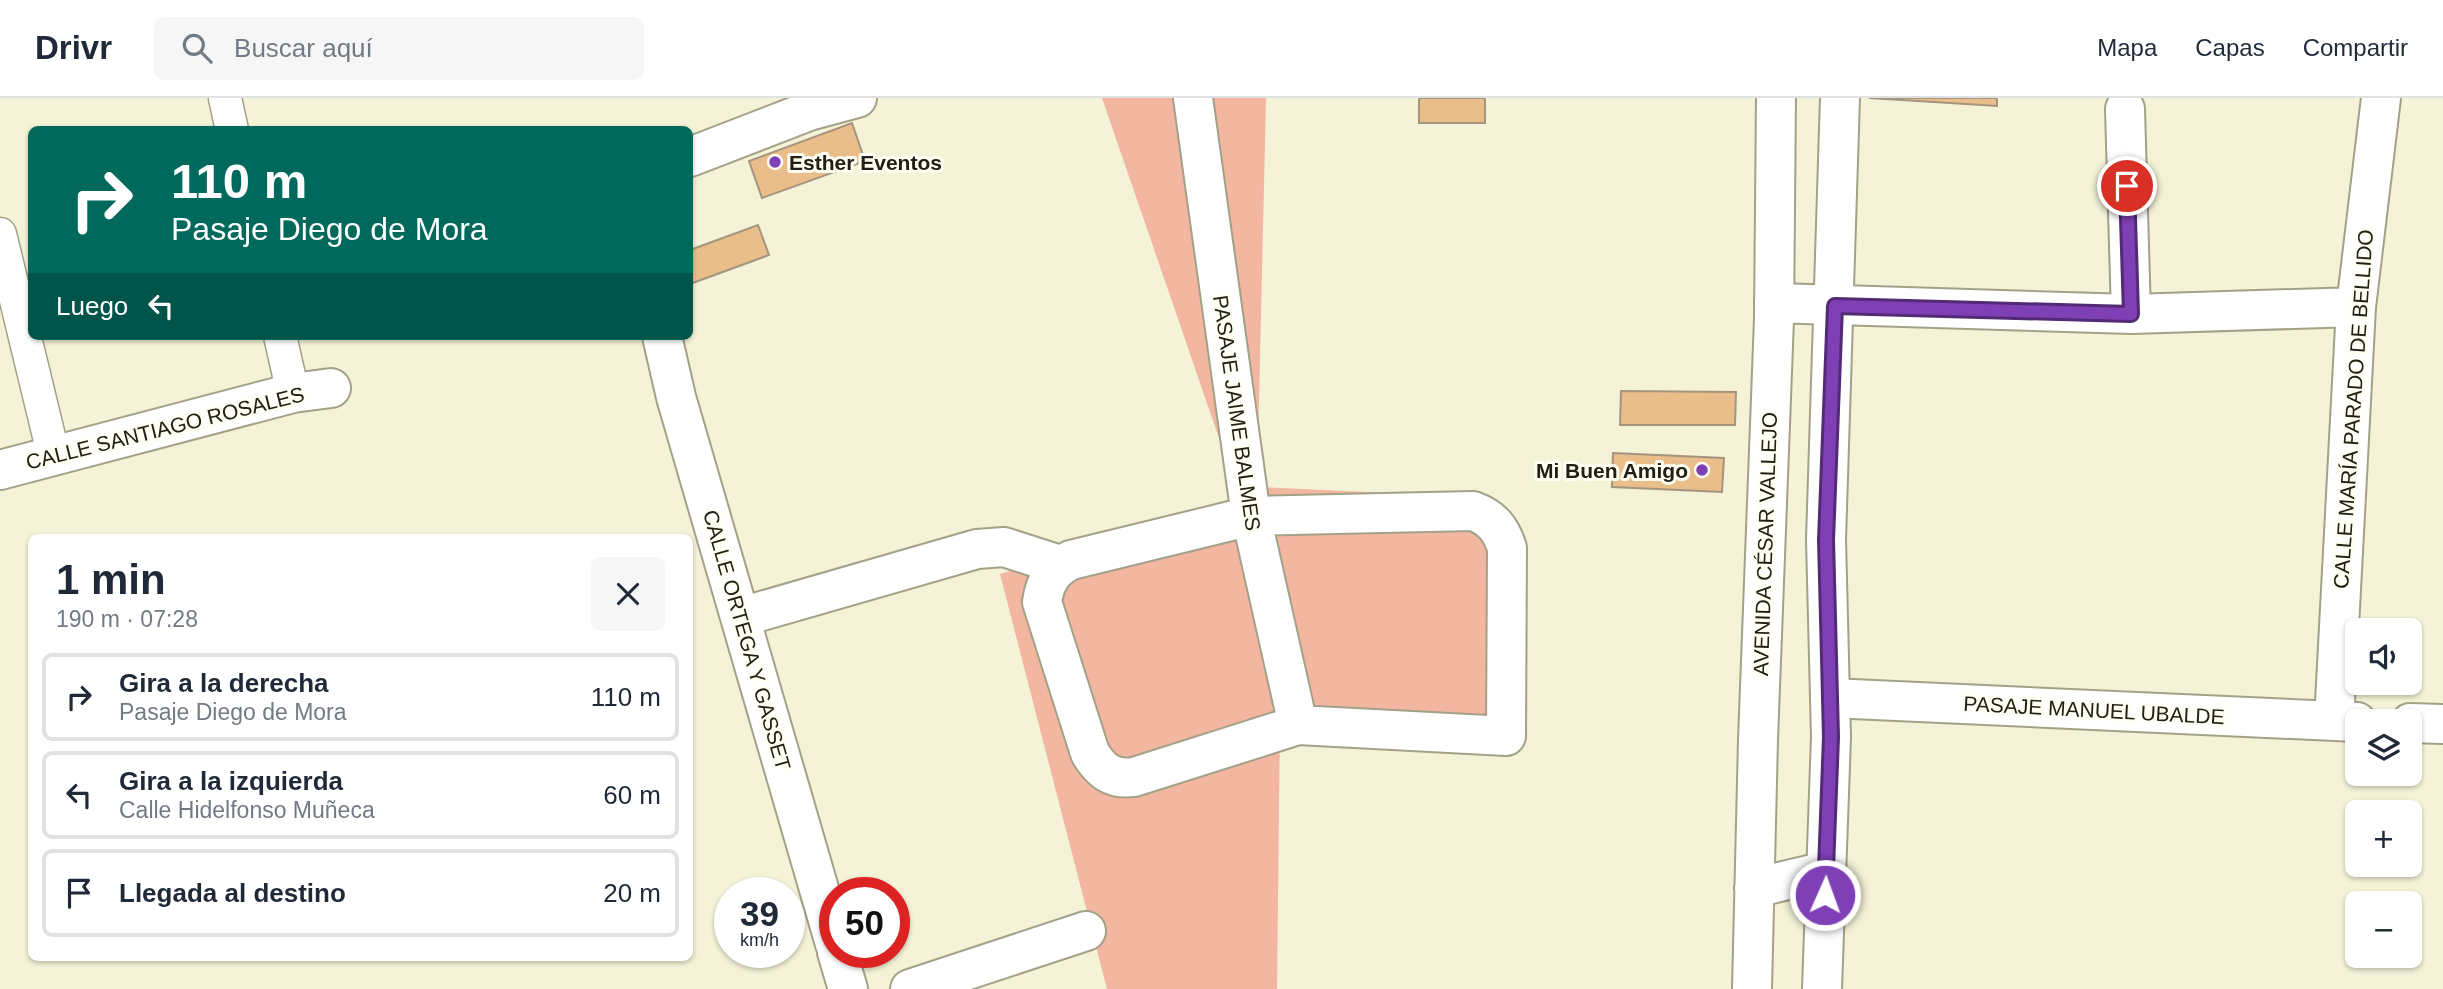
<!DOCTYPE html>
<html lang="es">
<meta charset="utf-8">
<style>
:root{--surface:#fff;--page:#f6f6f7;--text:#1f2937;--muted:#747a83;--line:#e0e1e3}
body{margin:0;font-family:Helvetica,sans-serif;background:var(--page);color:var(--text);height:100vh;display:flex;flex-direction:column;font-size:26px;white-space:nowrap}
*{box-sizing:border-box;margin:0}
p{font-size:23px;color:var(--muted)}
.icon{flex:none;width:38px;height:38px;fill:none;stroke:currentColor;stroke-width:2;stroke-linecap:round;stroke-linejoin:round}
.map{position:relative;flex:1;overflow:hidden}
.panel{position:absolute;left:28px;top:436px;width:665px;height:427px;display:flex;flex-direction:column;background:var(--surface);border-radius:10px;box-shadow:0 2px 5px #0004}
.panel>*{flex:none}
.hud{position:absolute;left:28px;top:28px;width:665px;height:214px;border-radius:10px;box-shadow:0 2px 5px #0004;background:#00695c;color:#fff;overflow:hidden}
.fabs{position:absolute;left:2345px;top:520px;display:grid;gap:14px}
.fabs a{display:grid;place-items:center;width:77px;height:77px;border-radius:10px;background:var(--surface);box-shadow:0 2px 5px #0004;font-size:35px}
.speed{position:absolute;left:714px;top:779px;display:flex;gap:14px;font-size:35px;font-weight:700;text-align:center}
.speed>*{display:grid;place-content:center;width:91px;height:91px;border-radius:50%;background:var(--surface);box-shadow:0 2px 5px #0004;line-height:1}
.speed small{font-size:18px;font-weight:400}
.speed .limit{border:10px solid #d22;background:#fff;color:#111}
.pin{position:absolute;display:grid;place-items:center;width:60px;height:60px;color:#fff;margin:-30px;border:4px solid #fff;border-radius:50%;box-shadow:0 2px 7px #0007}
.me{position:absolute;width:77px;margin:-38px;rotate:2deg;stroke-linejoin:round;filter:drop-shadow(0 0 5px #0008)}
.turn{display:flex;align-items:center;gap:24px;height:147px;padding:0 28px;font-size:32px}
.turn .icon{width:91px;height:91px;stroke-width:2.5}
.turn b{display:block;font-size:49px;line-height:60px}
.then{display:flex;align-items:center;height:66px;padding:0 28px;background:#0003;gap:14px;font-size:26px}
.round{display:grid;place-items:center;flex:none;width:74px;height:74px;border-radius:10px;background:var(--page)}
.summary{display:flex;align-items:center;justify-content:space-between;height:119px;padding:0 28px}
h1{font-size:42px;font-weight:700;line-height:52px}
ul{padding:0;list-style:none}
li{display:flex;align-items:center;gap:21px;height:88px;margin:0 14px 10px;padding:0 14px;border:4px solid var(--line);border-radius:10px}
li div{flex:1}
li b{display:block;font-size:26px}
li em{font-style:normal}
header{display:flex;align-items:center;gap:42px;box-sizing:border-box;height:98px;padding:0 35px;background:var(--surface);border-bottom:2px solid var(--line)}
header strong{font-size:33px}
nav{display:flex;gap:38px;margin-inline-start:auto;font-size:24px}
.search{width:490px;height:63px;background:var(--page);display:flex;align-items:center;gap:18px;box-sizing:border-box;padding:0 24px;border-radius:10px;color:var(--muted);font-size:26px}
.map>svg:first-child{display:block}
.green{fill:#f3b6a0}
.building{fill:#e9be8a;stroke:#a5947f;stroke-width:2}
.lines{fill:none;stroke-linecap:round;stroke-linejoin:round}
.pedestrian-casing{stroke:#a3a188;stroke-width:35}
.minor-casing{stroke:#a3a188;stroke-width:42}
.secondary-casing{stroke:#a3a188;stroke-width:42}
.pedestrian{stroke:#fff;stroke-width:32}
.minor{stroke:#fff;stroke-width:38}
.secondary{stroke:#fff;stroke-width:38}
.route-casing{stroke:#532a76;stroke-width:18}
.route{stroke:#7f40b6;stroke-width:12}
.poi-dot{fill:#7f40b6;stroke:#fffef3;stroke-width:2.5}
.labels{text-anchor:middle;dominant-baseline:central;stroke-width:6;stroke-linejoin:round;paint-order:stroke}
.poi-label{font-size:21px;font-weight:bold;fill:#212016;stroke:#fffef3;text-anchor:start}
.street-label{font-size:21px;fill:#212016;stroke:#fffef3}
</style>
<header>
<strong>Drivr</strong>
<div class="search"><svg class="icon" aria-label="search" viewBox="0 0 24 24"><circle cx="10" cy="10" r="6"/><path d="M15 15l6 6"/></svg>Buscar aquí</div>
<nav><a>Mapa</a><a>Capas</a><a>Compartir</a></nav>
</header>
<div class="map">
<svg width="2443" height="891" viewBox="0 0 2443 891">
<rect width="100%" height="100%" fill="#f4f2d7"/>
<path class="green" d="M 1102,0 L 1266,0 L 1257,389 L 1494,400 L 1487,626 L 1280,621 L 1277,891 L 1107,891 L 1000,476 L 1241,404 Z"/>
<path class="building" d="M 1419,0 L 1485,0 L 1485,25 L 1419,25 Z
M 1869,0 L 1997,0 L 1997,8 Z
M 852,25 L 865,63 L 762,100 L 749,63 Z
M 758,127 L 769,157 L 690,186 L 690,152 Z
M 1621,293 L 1736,294 L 1735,327 L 1620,327 Z
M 1613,355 L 1724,360 L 1722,394 L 1612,389 Z"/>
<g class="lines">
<defs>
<path id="pedestrian" d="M 225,0 L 232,32
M 0,136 L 54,359
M 280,238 L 293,295"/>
<path id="minor" d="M 1193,0 L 1251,418 L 1298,627
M 2125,11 L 2131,216
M 690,59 L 809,13 L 857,0
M 1774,205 L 2131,216 L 2356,209
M 662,238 L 676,299 L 835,846
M 0,372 L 293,295 L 331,290
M 1473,413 C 1492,420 1501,431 1507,450 L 1506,638 L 1298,627 L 1134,679 C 1112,682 1101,673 1090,655 L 1042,504 C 1045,484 1052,471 1071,462 L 1251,418 Z
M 741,519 L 977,451 L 1004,449 L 1060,467
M 1830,600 L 2357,624
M 2334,623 L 2356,209 L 2381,0
M 2410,625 L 2443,626
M 837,854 L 848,891
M 910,891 L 1086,833"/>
<path id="secondary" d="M 1754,790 L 1826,773
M 1752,891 L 1758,642 L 1774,221 L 1776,0
M 1822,891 L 1831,639 L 1826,442 L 1840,0"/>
</defs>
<use href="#pedestrian" class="pedestrian-casing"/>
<use href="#minor" class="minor-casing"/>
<use href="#secondary" class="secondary-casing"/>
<use href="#pedestrian" class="pedestrian"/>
<use href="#minor" class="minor"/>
<use href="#secondary" class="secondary"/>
</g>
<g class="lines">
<defs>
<path id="route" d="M 1825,797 L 1831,639 L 1826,442 L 1835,208 L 2131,216 L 2127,88"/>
</defs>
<use href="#route" class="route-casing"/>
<use href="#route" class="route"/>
</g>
<g class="poi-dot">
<circle cx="775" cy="64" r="7"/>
<circle cx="1702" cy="372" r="7"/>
</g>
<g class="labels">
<g class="poi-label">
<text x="789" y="64">Esther Eventos</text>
<text x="1688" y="372" text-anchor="end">Mi Buen Amigo</text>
</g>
<g class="street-label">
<text transform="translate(2353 311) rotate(-86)">CALLE MARÍA PARADO DE BELLIDO</text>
<text transform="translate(1237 315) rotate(82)">PASAJE JAIME BALMES</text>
<text transform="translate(165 330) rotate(-14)">CALLE SANTIAGO ROSALES</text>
<text transform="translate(1765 446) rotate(-88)">AVENIDA CÉSAR VALLEJO</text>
<text transform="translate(747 542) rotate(74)">CALLE ORTEGA Y GASSET</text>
<text transform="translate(2094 612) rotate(3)">PASAJE MANUEL UBALDE</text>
</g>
</g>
</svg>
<div class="fabs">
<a><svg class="icon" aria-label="sound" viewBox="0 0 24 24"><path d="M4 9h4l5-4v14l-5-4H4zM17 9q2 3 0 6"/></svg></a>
<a><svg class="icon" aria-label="layers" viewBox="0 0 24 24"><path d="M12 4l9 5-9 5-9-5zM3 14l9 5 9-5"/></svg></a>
<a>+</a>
<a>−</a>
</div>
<div class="speed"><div>39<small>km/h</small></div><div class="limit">50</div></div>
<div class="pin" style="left:2127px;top:88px;background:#d93025"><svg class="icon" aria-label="arrive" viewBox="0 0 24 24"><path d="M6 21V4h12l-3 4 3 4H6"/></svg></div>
<svg class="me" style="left:1825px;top:797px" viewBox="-20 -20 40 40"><circle r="17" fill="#7f40b6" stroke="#fff" stroke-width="3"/><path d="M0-11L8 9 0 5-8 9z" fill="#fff"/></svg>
<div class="hud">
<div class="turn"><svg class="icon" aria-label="right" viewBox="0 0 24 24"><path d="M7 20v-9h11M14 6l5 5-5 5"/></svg><div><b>110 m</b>Pasaje Diego de Mora</div></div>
<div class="then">Luego<svg class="icon" aria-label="left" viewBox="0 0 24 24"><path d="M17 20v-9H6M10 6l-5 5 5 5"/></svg></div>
</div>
<section class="panel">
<div class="summary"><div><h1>1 min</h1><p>190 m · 07:28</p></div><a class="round"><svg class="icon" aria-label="close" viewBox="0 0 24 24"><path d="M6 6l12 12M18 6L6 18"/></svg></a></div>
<ul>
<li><svg class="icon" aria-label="right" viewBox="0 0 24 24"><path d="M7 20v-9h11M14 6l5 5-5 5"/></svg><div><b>Gira a la derecha</b><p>Pasaje Diego de Mora</p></div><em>110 m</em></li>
<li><svg class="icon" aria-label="left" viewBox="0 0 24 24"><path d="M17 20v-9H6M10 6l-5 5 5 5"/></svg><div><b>Gira a la izquierda</b><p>Calle Hidelfonso Muñeca</p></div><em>60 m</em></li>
<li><svg class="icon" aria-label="arrive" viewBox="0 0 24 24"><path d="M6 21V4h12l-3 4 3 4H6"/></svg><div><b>Llegada al destino</b></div><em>20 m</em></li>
</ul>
</section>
</div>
